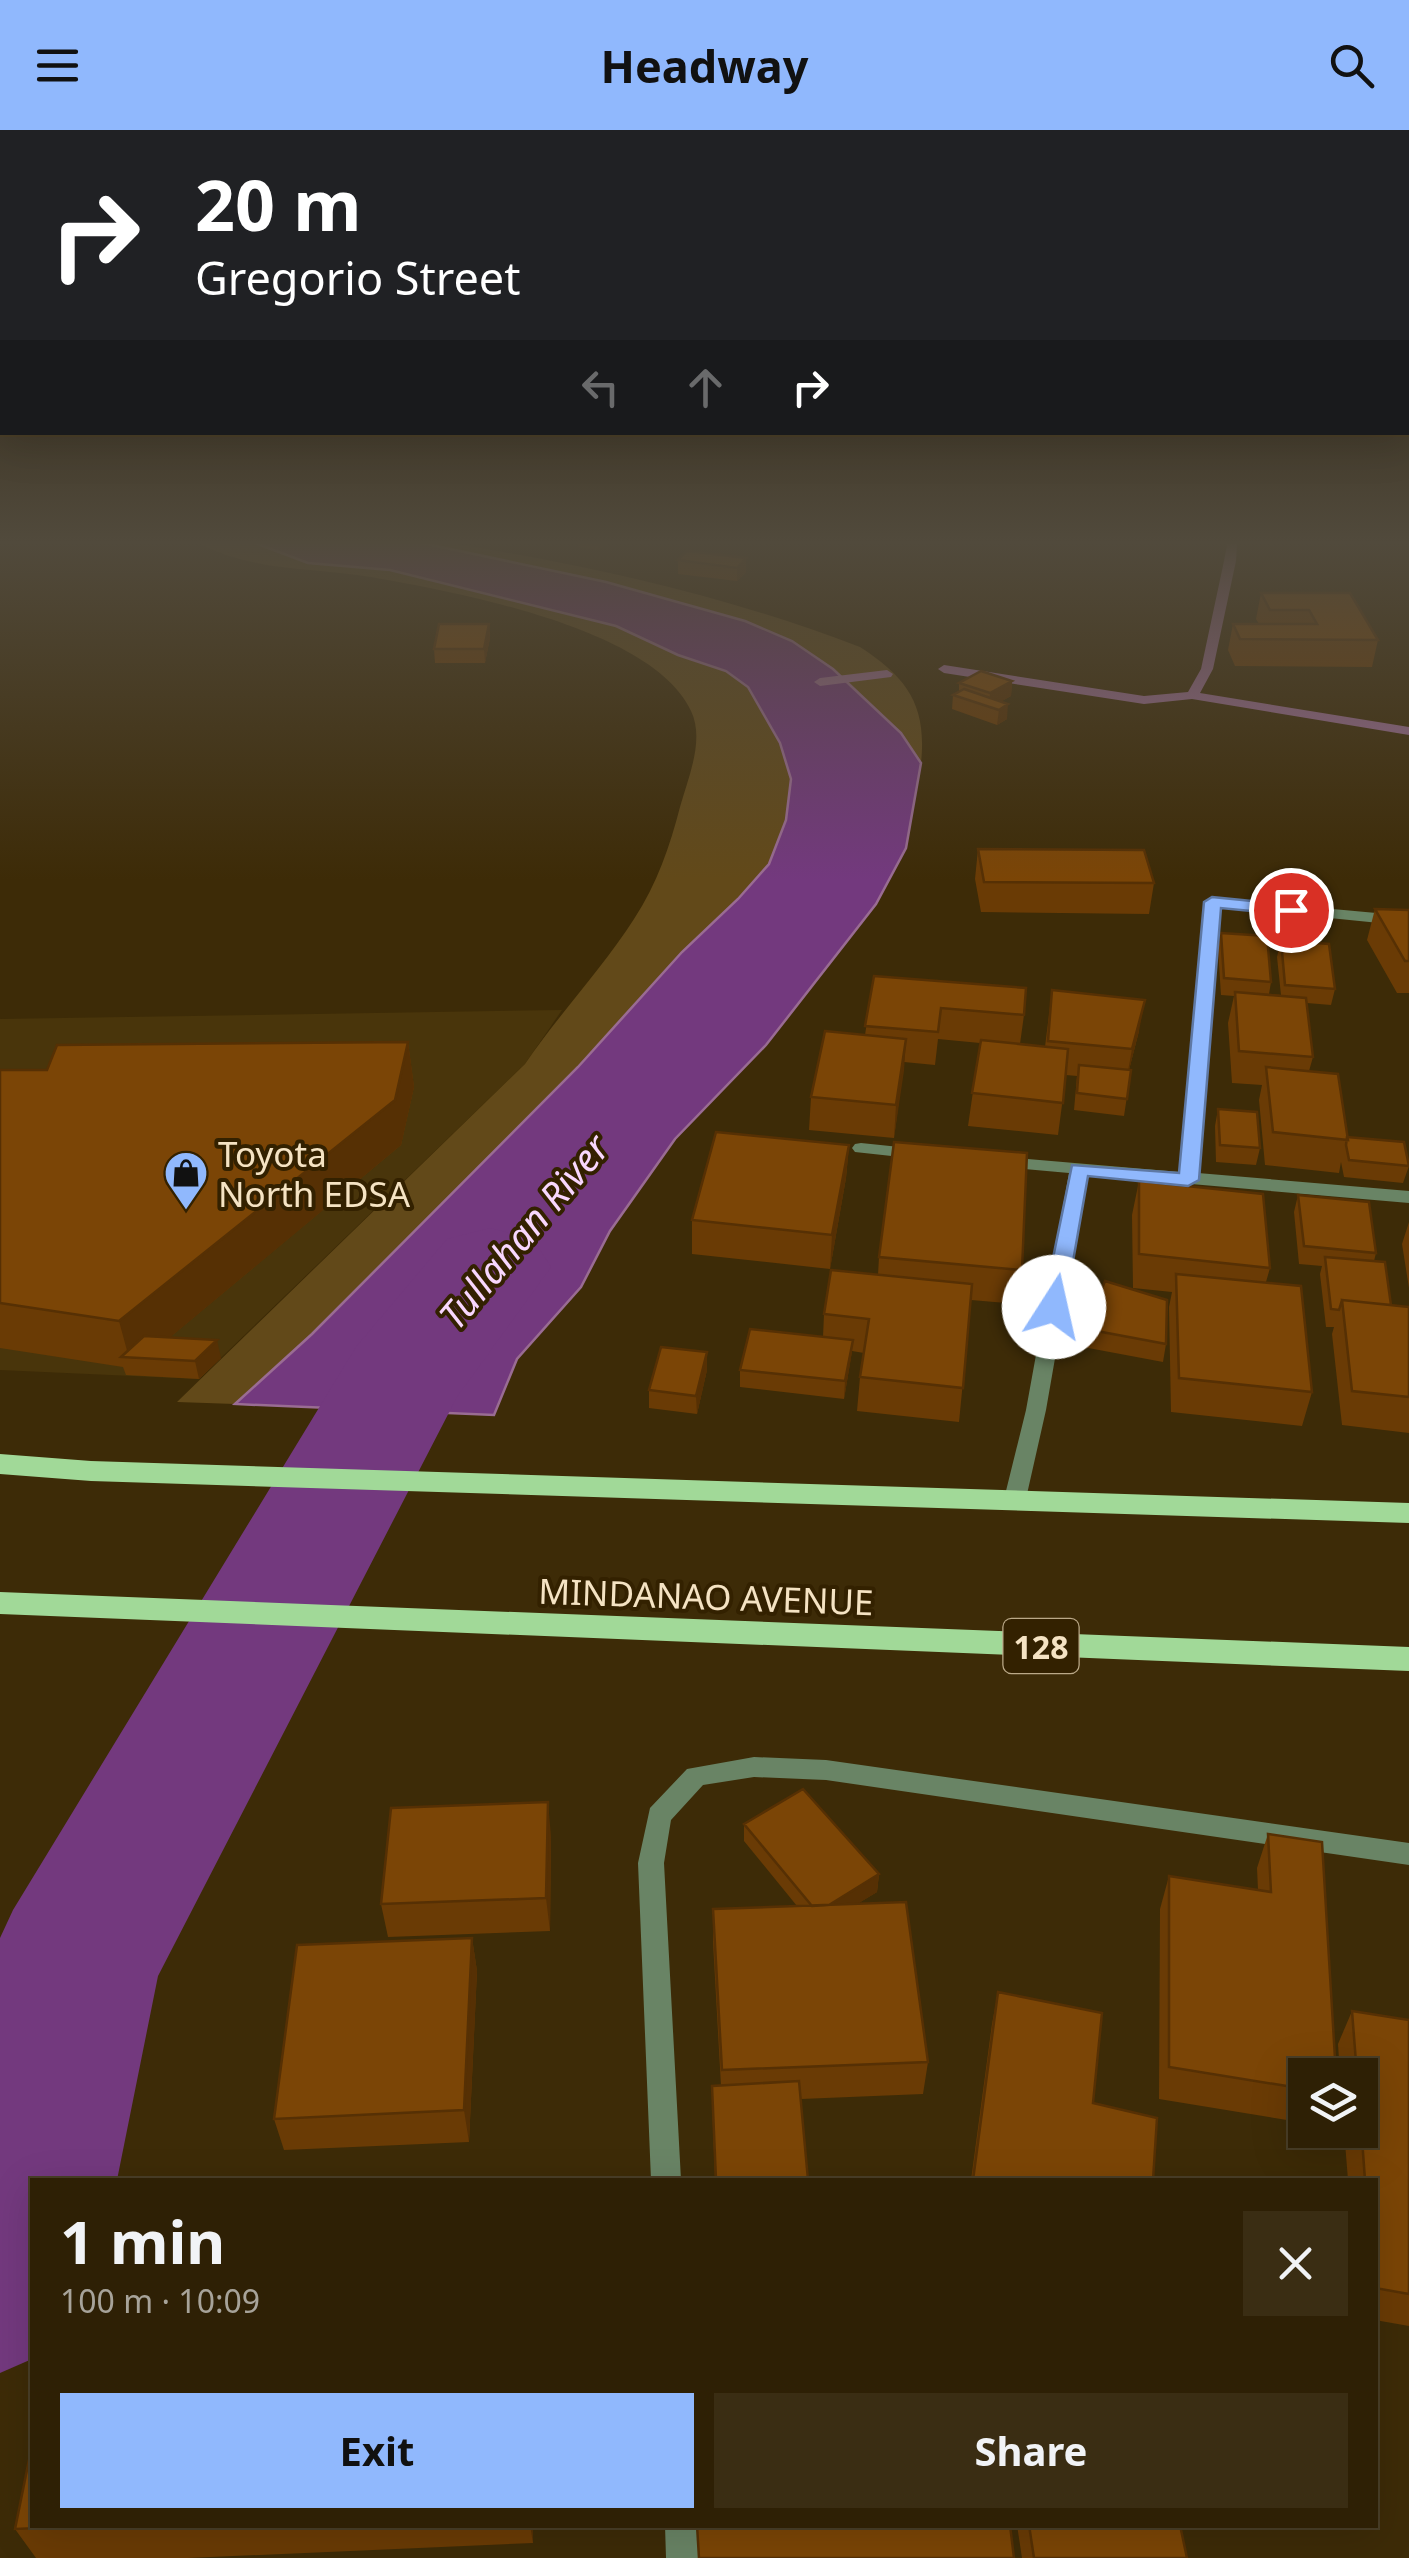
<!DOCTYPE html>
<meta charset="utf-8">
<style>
:root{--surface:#2e2005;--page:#3a2d13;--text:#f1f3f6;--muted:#a7a39a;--line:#493e27;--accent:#90b8fd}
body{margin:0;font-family:"Noto Sans",sans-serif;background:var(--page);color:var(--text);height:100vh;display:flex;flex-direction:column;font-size:38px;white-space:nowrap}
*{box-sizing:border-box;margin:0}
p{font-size:32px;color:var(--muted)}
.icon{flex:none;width:55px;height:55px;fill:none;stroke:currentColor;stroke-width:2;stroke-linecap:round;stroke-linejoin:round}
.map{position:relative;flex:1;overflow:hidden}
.sheet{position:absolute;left:30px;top:2048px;width:1348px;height:350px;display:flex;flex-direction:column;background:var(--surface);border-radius:0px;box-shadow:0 10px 40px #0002,0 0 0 2px var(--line)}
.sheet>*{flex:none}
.hud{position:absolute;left:0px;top:0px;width:1410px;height:305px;box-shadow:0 10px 40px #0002,0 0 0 2px var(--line);background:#202124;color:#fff;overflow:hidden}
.fabs{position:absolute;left:1288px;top:1928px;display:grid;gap:20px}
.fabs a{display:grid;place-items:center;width:90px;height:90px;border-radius:0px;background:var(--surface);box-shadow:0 10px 40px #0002,0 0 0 2px var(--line);font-size:50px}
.pin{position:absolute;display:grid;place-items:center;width:85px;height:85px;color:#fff;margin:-42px;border:5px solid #fff;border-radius:50%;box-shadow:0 2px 10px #0007}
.me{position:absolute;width:110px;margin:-55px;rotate:10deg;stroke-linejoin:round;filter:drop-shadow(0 0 8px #0008)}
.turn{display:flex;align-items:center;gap:35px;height:210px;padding:0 30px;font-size:45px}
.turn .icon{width:130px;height:130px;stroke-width:2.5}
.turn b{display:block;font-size:70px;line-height:85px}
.lanes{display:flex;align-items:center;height:95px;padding:0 30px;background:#0003;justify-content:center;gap:50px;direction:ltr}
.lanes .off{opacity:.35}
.round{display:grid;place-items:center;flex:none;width:105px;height:105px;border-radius:0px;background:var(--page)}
.head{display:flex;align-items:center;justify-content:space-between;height:170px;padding:0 30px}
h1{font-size:60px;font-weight:700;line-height:75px}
.primary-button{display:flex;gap:20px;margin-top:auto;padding:20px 30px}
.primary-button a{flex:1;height:115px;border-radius:0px;background:var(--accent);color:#111;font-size:40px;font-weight:700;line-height:115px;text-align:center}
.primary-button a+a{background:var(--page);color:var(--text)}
header{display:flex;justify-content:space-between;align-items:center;height:130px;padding:0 30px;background:var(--accent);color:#111;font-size:45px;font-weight:700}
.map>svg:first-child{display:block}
.built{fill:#49350b}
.green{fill:#624919}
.water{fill:#73397e;stroke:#9a6c93;stroke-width:2.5}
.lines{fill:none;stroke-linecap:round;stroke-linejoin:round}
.stream{fill:#9a6c93;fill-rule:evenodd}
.river{fill:#73397e;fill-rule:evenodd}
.street{fill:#698465;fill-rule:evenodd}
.primary{fill:#a1d998;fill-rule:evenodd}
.wall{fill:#6a3b05}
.shaded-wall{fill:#563004}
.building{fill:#7b4506;stroke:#563004;stroke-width:2.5}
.route{fill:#90b8fd;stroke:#5e78a4;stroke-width:2.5}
.labels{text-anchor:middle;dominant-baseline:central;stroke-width:8;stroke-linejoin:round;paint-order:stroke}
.shield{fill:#332100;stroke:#bba988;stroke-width:2.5}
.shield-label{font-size:32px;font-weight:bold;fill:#f5e3c3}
.poi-label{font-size:35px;fill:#f5e3c3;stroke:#332100;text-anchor:start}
.street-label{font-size:35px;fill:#f5e3c3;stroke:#332100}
.water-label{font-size:38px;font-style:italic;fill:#f8d7fe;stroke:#332100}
</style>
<header><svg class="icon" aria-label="menu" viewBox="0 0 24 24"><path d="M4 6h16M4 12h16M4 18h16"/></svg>Headway<svg class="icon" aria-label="search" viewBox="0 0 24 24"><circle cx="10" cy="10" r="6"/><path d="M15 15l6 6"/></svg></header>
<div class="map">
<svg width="1409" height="2428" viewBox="0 0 1409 2428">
<rect width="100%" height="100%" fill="#3d2b07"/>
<path class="built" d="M 562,880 L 525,934 L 199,1249 L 0,1240 L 0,889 Z"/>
<path class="green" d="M 194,410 L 247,410 L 308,433 L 390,440 L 616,496 L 678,525 L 726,541 L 748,557 L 780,613 L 791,649 L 786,690 L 769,734 L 738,769 L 682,822 L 578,937 L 312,1204 L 235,1274 L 177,1272 L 525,934 C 559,884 602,839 634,789 C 657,754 670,716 680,677 C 688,648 705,610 691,581 C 653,498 456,462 371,447 C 313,437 246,442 194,410 Z
M 408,410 L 433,410 C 582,434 719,463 860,517 C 908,548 927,576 921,633 L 901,603 L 833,539 L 745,491 L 606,452 Z"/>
<path class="water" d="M 247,410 L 408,410 L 606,452 L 745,491 L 792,511 L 833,539 L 901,603 L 921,633 L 906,718 L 876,774 L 766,915 L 675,1009 L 610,1101 L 581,1157 L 517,1229 L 494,1285 L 235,1274 L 312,1204 L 578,937 L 682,822 L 738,769 L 769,734 L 786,690 L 791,649 L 780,613 L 748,557 L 726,541 L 678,525 L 616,496 L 390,440 L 308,433 Z"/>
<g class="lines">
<path class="stream" d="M 1223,410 L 1234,410 L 1237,415 L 1236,431 L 1213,539 L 1200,563 L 1409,597 L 1409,605 L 1192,569 L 1144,574 L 944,543 L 938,539 L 944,535 L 1144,566 L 1188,562 L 1201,539 L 1224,431 L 1227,415 Z
M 887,540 L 893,544 L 891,547 L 820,556 L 814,552 L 820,548 Z"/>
<path class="river" d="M 490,1098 L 533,1109 L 551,1137 L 457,1267 L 158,1846 L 117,2050 L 32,2050 L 32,2229 L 0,2243 L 0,1808 L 13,1780 L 356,1217 L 447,1109 Z"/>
<path class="street" d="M 1212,768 L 1409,786 L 1409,796 L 1219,777 L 1198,1043 L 1409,1061 L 1409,1073 L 1087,1045 L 1046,1280 L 1025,1373 L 1022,1379 L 1006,1379 L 1003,1373 L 1026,1280 L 1069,1043 L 1003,1037 L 994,1032 L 1003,1027 L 1180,1042 L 1205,772 Z
M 861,1013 L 919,1019 L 928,1024 L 919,1029 L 855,1022 L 852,1018 L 855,1014 Z
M 754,1627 L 826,1630 L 1409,1713 L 1409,1735 L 826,1650 L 754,1647 L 703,1655 L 671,1690 L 664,1733 L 681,2050 L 651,2050 L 638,1733 L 650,1678 L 687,1639 Z
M 665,2395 L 699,2395 L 700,2428 L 666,2428 Z"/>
<path class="primary" d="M 0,1324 L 91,1331 L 1409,1373 L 1409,1393 L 91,1351 L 0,1344 Z
M 0,1462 L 1409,1517 L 1409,1541 L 0,1484 Z"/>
</g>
<path class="wall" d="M 578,410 L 612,410 L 598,420 L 578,417 Z
M 746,428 L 746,442 L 737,451 L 678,444 L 678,430 Z
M 1261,463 L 1350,463 L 1378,510 L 1372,537 L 1235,536 L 1228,520 L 1233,494 L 1259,494 L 1256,489 Z
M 489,494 L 490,508 L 485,533 L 435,533 L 434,519 Z
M 1012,551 L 1011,566 L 1000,572 L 1007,589 L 997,595 L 952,579 L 953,565 L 959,562 L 959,553 Z
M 978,719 L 1154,753 L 1149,784 L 981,782 L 975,749 Z
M 1375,779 L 1409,780 L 1409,863 L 1397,863 L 1367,810 Z
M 1221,803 L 1271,852 L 1269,864 L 1281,865 L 1277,827 L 1281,810 L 1335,859 L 1331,875 L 1307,873 L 1313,927 L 1309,941 L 1347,1007 L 1409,1036 L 1403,1053 L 1344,1047 L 1341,1032 L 1339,1043 L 1265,1035 L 1259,970 L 1262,955 L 1232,953 L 1228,893 L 1234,866 L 1221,865 L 1218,819 Z
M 874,846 L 1024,885 L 1020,914 L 1045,917 L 1052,860 L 1139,901 L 1129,940 L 1131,940 L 1124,986 L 1074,980 L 1077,946 L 1066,945 L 1058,1005 L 968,996 L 980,913 L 938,909 L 935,935 L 904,932 L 894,1008 L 809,1000 L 811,967 L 865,905 Z
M 408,912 L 414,957 L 401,1015 L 169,1208 L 221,1228 L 199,1249 L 126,1245 L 123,1237 L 0,1218 L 0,940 L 47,940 Z
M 1218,979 L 1260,1018 L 1256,1035 L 1216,1032 L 1215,996 Z
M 849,1015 L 846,1048 L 830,1139 L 692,1124 L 692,1090 Z
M 1139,1051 L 1270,1138 L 1266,1152 L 1312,1262 L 1302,1296 L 1171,1282 L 1169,1177 L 1172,1162 L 1133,1158 L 1132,1085 Z
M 1298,1065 L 1376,1123 L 1374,1131 L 1391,1175 L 1409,1177 L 1409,1303 L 1342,1295 L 1332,1204 L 1334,1197 L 1326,1197 L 1320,1144 L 1322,1136 L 1299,1134 L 1294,1082 Z
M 1409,1092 L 1409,1158 L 1402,1114 Z
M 879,1127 L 1022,1140 L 1018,1174 L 971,1170 L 959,1292 L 857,1281 L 860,1247 L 864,1223 L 852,1221 L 844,1269 L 740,1257 L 740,1240 L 823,1207 L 824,1184 L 878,1145 Z
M 1086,1199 L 1166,1214 L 1163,1232 L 1083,1217 Z
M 707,1240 L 697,1284 L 649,1278 L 649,1260 Z
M 744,1694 L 879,1744 L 877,1762 L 857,1774 L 928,1932 L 923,1964 L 801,1969 L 808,2050 L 715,2050 L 712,1973 L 721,1956 L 713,1812 L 713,1779 L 797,1776 L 744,1711 Z
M 1268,1704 L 1305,1945 L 1305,1993 L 1159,1969 L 1160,1779 L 1169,1746 L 1258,1760 L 1257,1738 Z
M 551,1706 L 550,1801 L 388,1807 L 381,1774 Z
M 472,1808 L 477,1841 L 469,2012 L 284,2020 L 274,1989 Z
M 998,1862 L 1093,1973 L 1153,2050 L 971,2050 L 992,1894 Z
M 1352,1881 L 1409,1890 L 1409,2196 L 1375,2190 L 1375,2050 L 1348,2050 L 1344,2000 L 1360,2000 L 1360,1945 L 1340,1945 L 1338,1914 Z
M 32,2395 L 533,2395 L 533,2413 L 188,2428 L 36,2428 L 15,2399 Z
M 1017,2395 L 1180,2395 L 1187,2428 L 1022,2428 Z"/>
<path class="shaded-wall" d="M 598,410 L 612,410 L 598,420 Z
M 746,428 L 746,442 L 737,451 L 737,438 Z
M 489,494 L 490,508 L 485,533 L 484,519 Z
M 1012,551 L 1011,566 L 989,578 L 990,563 Z
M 1008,574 L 1007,589 L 997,595 L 999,580 Z
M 1145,870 L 1139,901 L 1126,952 L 1132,919 Z
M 906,909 L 904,941 L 894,1008 L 896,975 Z
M 408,912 L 414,957 L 401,1015 L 144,1229 L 129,1228 L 119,1191 Z
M 849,1015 L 846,1048 L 830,1139 L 832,1105 Z
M 217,1210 L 221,1228 L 199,1249 L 195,1231 Z
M 853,1210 L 851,1228 L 844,1269 L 845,1251 Z
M 707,1222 L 707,1240 L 697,1284 L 696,1266 Z
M 548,1672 L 551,1706 L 550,1801 L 546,1768 Z
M 879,1744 L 877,1762 L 816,1799 L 817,1782 Z
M 472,1808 L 477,1841 L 469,2012 L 464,1980 Z
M 530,2395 L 533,2395 L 533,2413 Z"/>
<path class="building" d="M 687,421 L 746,428 L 737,438 L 678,430 Z
M 1261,463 L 1350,463 L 1378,510 L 1240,509 L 1233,494 L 1317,494 L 1309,480 L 1270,480 Z
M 439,494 L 489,494 L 484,519 L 434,519 Z
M 981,541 L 1012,551 L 990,563 L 959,553 Z
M 964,559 L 1008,574 L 999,580 L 953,565 Z
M 978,719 L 1144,720 L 1154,753 L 984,752 Z
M 1375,779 L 1409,780 L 1409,831 L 1405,831 Z
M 1221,803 L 1267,806 L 1271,852 L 1224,848 Z
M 1281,810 L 1329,814 L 1335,859 L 1285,855 Z
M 874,846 L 1026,858 L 1024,885 L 941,878 L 938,902 L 865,896 Z
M 1052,860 L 1145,870 L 1132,919 L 1048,911 Z
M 1235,862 L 1306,868 L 1313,927 L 1239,921 Z
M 825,901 L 906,909 L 896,975 L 811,967 Z
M 981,910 L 1068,919 L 1063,973 L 972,963 Z
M 408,912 L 395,970 L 119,1191 L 0,1173 L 0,940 L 47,940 L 57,915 Z
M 1079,935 L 1131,940 L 1127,969 L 1077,963 Z
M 1266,937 L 1338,944 L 1348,1010 L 1273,1002 Z
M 1218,979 L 1257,982 L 1260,1018 L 1220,1015 Z
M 716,1002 L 849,1015 L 832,1105 L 692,1090 Z
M 1347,1007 L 1404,1012 L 1409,1036 L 1349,1030 L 1346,1015 Z
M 894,1012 L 1027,1023 L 1022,1140 L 879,1127 Z
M 1139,1051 L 1263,1064 L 1270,1138 L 1139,1124 Z
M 1298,1065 L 1369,1072 L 1376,1123 L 1304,1116 Z
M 1325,1127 L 1385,1132 L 1391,1175 L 1342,1170 L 1339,1180 L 1331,1179 Z
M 831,1140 L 972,1154 L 963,1258 L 860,1247 L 869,1189 L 824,1184 Z
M 1176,1144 L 1301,1156 L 1312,1262 L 1179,1248 Z
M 1105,1151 L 1167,1170 L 1166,1214 L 1086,1199 Z
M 1342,1170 L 1409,1177 L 1409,1267 L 1352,1261 Z
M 750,1199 L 853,1210 L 845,1251 L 740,1240 Z
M 144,1206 L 217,1210 L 195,1231 L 121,1227 Z
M 661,1217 L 707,1222 L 696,1266 L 649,1260 Z
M 803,1659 L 879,1744 L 829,1775 L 812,1776 L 744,1694 Z
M 548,1672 L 546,1768 L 381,1774 L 391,1678 Z
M 1268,1704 L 1322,1712 L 1336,1945 L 1305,1945 L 1305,1959 L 1169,1937 L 1169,1746 L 1271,1762 Z
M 906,1772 L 928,1932 L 722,1940 L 713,1779 Z
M 472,1808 L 464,1980 L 274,1989 L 297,1815 Z
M 998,1862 L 1102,1883 L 1093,1973 L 1157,1988 L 1153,2050 L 973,2050 Z
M 1352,1881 L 1409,1890 L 1409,2164 L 1375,2158 L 1375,2050 L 1365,2050 L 1360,1981 L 1360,1945 L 1357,1945 Z
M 799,1951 L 808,2050 L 716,2050 L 712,1956 Z
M 32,2315 L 32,2395 L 114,2395 L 15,2399 Z
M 697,2395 L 1010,2395 L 1014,2428 L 699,2428 Z
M 1029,2395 L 1180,2395 L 1187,2428 L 1034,2428 Z"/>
<linearGradient id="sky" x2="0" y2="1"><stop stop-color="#221804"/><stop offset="0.55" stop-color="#514a3c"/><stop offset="1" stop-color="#514a3c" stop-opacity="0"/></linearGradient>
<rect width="1409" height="750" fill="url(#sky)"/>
<path class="route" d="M 1212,767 L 1291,775 L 1300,780 L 1291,785 L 1221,778 L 1199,1050 L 1188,1056 L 1088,1046 L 1065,1177 L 1062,1182 L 1046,1182 L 1043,1177 L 1072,1035 L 1179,1043 L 1204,772 Z"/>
<defs>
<symbol id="shop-pin" viewBox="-11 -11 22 30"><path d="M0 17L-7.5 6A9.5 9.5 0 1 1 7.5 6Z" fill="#90b8fd" stroke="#332100"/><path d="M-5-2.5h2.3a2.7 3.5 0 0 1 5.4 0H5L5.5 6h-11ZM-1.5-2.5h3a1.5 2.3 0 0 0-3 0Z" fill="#111"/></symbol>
</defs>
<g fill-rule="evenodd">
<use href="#shop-pin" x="161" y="1018" width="50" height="68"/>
</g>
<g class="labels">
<rect class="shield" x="1003.5" y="1489" width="75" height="54" rx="8"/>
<g class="shield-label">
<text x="1041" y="1516">128</text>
</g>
<g class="poi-label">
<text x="218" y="1023">Toyota<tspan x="218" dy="40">North EDSA</tspan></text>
</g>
<g class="street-label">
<text transform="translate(706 1466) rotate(2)">MINDANAO AVENUE</text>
</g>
<g class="water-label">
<text transform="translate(523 1101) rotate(-50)">Tullahan River</text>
</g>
</g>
</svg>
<div class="fabs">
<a><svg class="icon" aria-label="layers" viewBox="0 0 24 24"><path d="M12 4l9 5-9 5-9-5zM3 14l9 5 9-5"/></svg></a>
</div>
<div class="pin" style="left:1291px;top:780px;background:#d93025"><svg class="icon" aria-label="arrive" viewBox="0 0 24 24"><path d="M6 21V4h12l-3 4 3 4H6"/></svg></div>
<svg class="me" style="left:1054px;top:1177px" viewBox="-20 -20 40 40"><circle r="19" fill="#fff"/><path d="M0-13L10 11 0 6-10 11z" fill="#90b8fd"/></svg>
<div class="hud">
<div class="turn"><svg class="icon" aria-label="right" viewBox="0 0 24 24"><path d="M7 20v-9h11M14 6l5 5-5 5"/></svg><div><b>20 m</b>Gregorio Street</div></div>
<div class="lanes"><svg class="icon off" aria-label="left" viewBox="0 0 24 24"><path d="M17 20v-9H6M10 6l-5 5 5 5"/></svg><svg class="icon off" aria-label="ahead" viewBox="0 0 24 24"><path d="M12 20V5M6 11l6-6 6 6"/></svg><svg class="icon" aria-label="right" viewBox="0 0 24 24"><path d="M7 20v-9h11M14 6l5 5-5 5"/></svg></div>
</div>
<section class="sheet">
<div class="head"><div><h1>1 min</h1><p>100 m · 10:09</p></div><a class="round"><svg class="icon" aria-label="close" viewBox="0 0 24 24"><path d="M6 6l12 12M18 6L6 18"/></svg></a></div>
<div class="primary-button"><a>Exit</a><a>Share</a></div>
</section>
</div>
